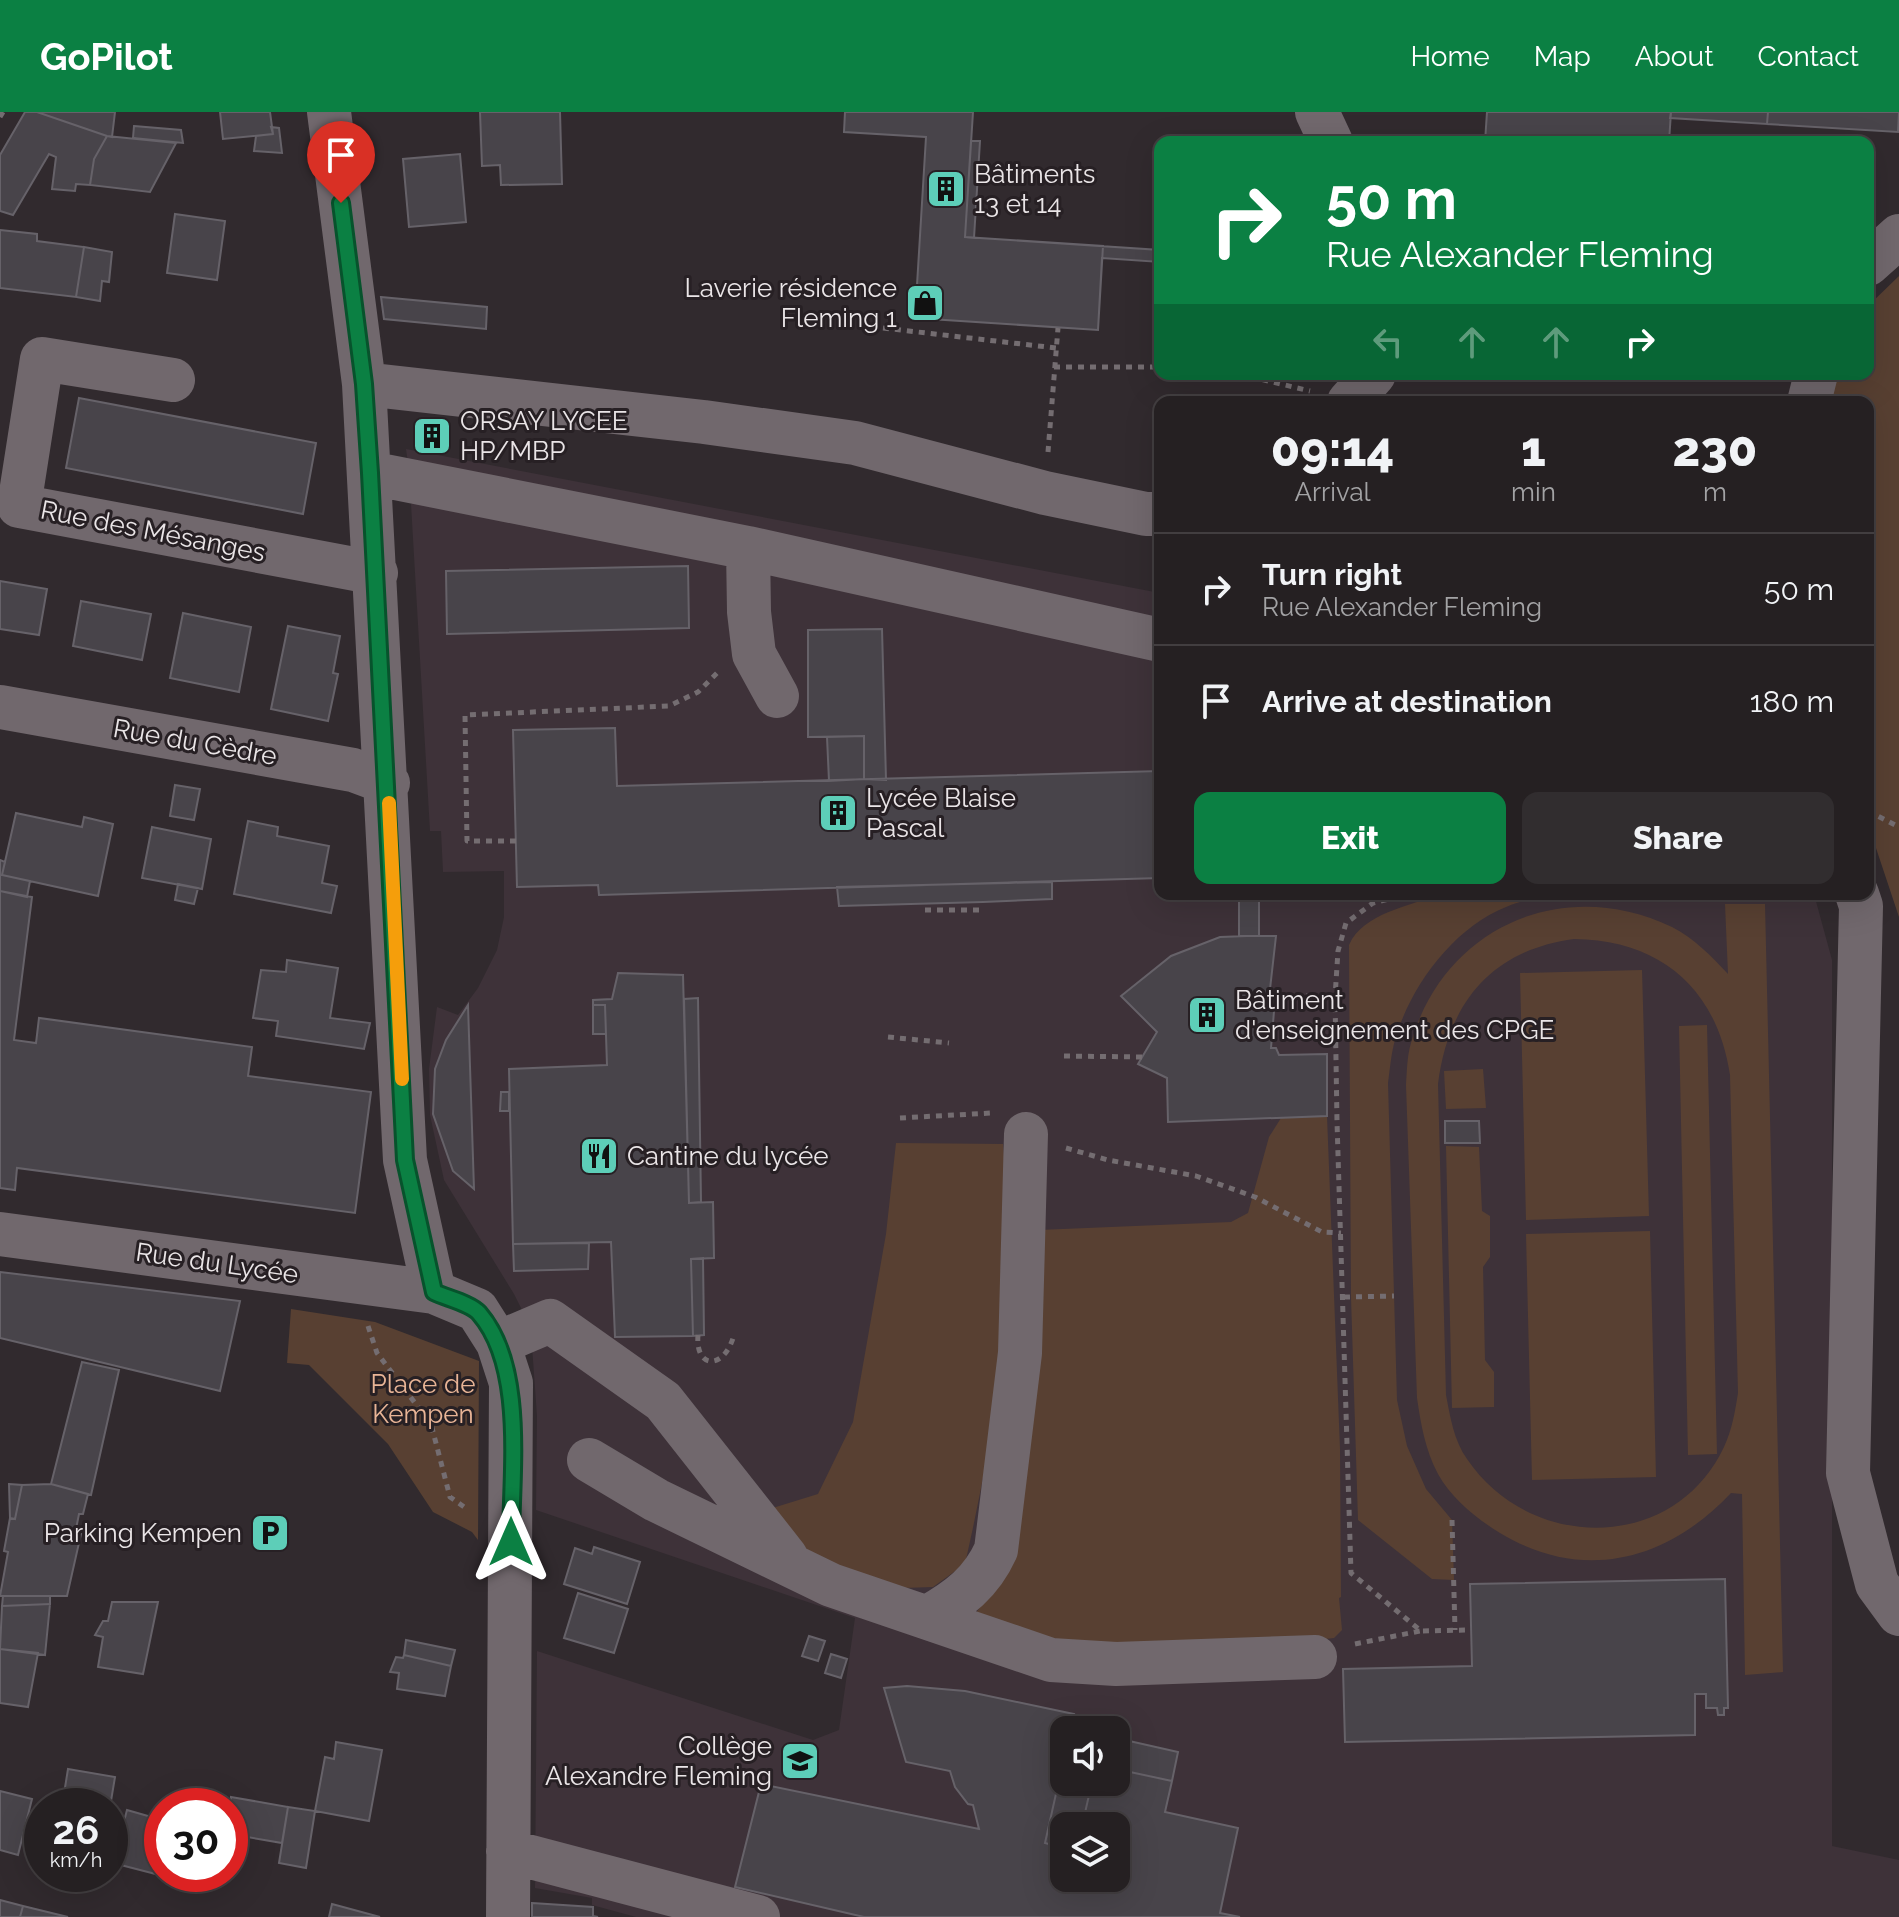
<!DOCTYPE html>
<meta charset="utf-8">
<style>
:root{--surface:#252022;--page:#312d2f;--text:#f1f3f6;--muted:#a3a3a5;--line:#423e40;--accent:#0b8043}
body{margin:0;font-family:Raleway,sans-serif;background:var(--page);color:var(--text);height:100vh;display:flex;flex-direction:column;font-size:30px;white-space:nowrap}
*{box-sizing:border-box;margin:0}
p{font-size:26px;color:var(--muted)}
.icon{flex:none;width:44px;height:44px;fill:none;stroke:currentColor;stroke-width:2;stroke-linecap:round;stroke-linejoin:round}
.map{position:relative;flex:1;overflow:hidden}
.panel{position:absolute;left:1154px;top:284px;width:720px;height:504px;display:flex;flex-direction:column;background:var(--surface);border-radius:16px;box-shadow:0 8px 32px #0002,0 0 0 2px var(--line)}
.panel>*{flex:none}
.banner{position:absolute;left:1154px;top:24px;width:720px;height:244px;border-radius:16px;box-shadow:0 8px 32px #0002,0 0 0 2px var(--line);background:#0b8043;color:#fff;overflow:hidden}
.fabs{position:absolute;left:1050px;top:1604px;display:grid;gap:16px}
.fabs a{display:grid;place-items:center;width:80px;height:80px;border-radius:16px;background:var(--surface);box-shadow:0 8px 32px #0002,0 0 0 2px var(--line);font-size:40px}
.speed{position:absolute;left:24px;top:1676px;display:flex;gap:16px;font-size:40px;font-weight:700;text-align:center}
.speed>*{display:grid;place-content:center;width:104px;height:104px;border-radius:50%;background:var(--surface);box-shadow:0 8px 32px #0002,0 0 0 2px var(--line);line-height:1}
.speed small{font-size:20px;font-weight:400}
.speed .limit{border:12px solid #d22;background:#fff;color:#111}
.pin{position:absolute;display:grid;place-items:center;width:68px;height:68px;color:#fff;margin:-82px -34px;border-radius:50% 50% 50% 0;rotate:-45deg;box-shadow:0 0 8px #0007}
.pin .icon{rotate:45deg}
.me{position:absolute;width:88px;margin:-44px;rotate:0deg;stroke-linejoin:round;filter:drop-shadow(0 0 6px #0008)}
.turn{display:flex;align-items:center;gap:28px;height:168px;padding:0 40px;font-size:36px}
.turn .icon{width:104px;height:104px;stroke-width:2.5}
.turn b{display:block;font-size:56px;line-height:68px}
.lanes{display:flex;align-items:center;height:76px;padding:0 40px;background:#0003;justify-content:center;gap:40px;direction:ltr}
.lanes .off{opacity:.35}
.eta{display:flex;justify-content:space-evenly;align-items:center;height:136px;text-align:center}
.eta b{font-size:48px;font-weight:800;line-height:56px}
.cta{display:flex;gap:16px;margin-top:auto;padding:16px 40px}
.cta a{flex:1;height:92px;border-radius:16px;background:var(--accent);color:#fff;font-size:32px;font-weight:800;line-height:92px;text-align:center}
.cta a+a{background:var(--page);color:var(--text)}
ul{padding:0;list-style:none}
li{display:flex;align-items:center;gap:24px;height:112px;padding:0 40px;border-top:2px solid var(--line)}
li div{flex:1}
li b{display:block;font-size:30px}
li em{font-style:normal}
header{display:flex;align-items:center;gap:48px;box-sizing:border-box;height:112px;padding:0 40px;background:var(--accent);color:#fff}
header strong{font-size:38px}
nav{display:flex;gap:44px;margin-inline-start:auto;font-size:28px}
.map>svg:first-child{display:block}
.built{fill:#3e3239;fill-rule:evenodd}
.green{fill:#584032;fill-rule:evenodd}
.building{fill:#48444a;stroke:#666269;stroke-width:2}
.lines{fill:none;stroke-linecap:round;stroke-linejoin:round}
.path{stroke:#746d71;stroke-width:5;stroke-dasharray:6 6;stroke-linecap:butt}
.minor{stroke:#71686d;stroke-width:44}
.route-casing{stroke:#07532c;stroke-width:20}
.route{stroke:#0b8043;stroke-width:14}
.slow{stroke:#f59e0b;stroke-width:14}
.labels{text-anchor:middle;dominant-baseline:central;stroke-width:6;stroke-linejoin:round;paint-order:stroke}
.poi-label{font-size:26px;fill:#eae5e7;stroke:#272024;text-anchor:start}
.street-label{font-size:26px;fill:#eae5e7;stroke:#272024}
.park-label{font-size:26px;fill:#e8b496;stroke:#272024}
</style>
<header>
<strong>GoPilot</strong>
<nav><a>Home</a><a>Map</a><a>About</a><a>Contact</a></nav>
</header>
<div class="map">
<svg width="1899" height="1805" viewBox="0 0 1899 1805">
<rect width="100%" height="100%" fill="#312a2e"/>
<path class="built" d="M 406,337 L 1160,481 L 1160,782 L 1814,782 L 1832,848 L 1832,1734 L 1899,1748 L 1899,1805 L 636,1805 L 592,1793 L 592,1786 L 535,1776 L 537,1539 L 813,1628 L 839,1618 L 855,1506 L 536,1398 L 537,1304 L 532,1234 L 527,1208 L 514,1182 L 444,1068 L 430,1003 L 429,957 L 437,895 L 458,903 L 478,876 L 497,838 L 504,805 L 504,759 L 443,760 L 441,719 L 430,719 L 411,392 L 422,389 L 409,359 ZM 1064,1618 L 1116,1618 L 1116,1670 L 1064,1670 ZM 1064,1714 L 1116,1714 L 1116,1766 L 1064,1766 Z"/>
<path class="green" d="M 1899,164 L 1899,805 L 1868,712 L 1868,290 L 1829,290 L 1834,262 L 1868,262 L 1868,194 Z
M 1441,782 L 1547,782 C 1535,787 1519,789 1506,795 C 1453,816 1410,875 1395,928 C 1391,942 1390,957 1388,971 L 1397,1288 L 1407,1334 L 1426,1377 L 1452,1408 L 1454,1468 L 1432,1467 L 1358,1408 L 1351,1185 L 1349,833 C 1363,801 1410,794 1441,782 Z
M 1725,792 L 1765,792 L 1783,1560 L 1745,1563 L 1742,1382 L 1731,1381 C 1667,1449 1583,1471 1500,1421 C 1477,1407 1451,1386 1438,1362 C 1425,1337 1421,1313 1417,1286 L 1406,973 C 1407,959 1407,944 1411,931 C 1444,814 1564,763 1672,815 C 1694,826 1711,844 1728,862 ZM 1574,827 C 1661,828 1717,877 1730,963 L 1738,1281 C 1735,1300 1732,1318 1724,1335 C 1674,1441 1530,1440 1467,1347 C 1454,1329 1450,1304 1446,1283 L 1438,972 C 1448,892 1491,838 1574,827 Z
M 1642,858 L 1649,1104 L 1526,1108 L 1520,861 Z
M 1707,913 L 1717,1342 L 1688,1343 L 1679,914 Z
M 1483,957 L 1486,996 L 1446,997 L 1444,959 Z
M 1327,1004 L 1340,1337 L 1341,1485 L 1339,1486 L 1342,1518 L 1334,1526 C 1244,1537 1147,1541 1057,1527 C 1029,1523 1000,1513 973,1506 L 997,1468 L 1039,1118 L 1231,1110 L 1248,1101 L 1269,1025 L 1281,1006 Z
M 896,1031 L 1003,1032 C 1005,1057 1009,1081 1009,1106 C 1012,1220 990,1341 965,1452 L 933,1475 L 902,1476 L 808,1443 L 763,1399 L 818,1382 L 853,1310 L 886,1122 Z
M 1446,1034 L 1479,1035 L 1482,1099 L 1490,1104 L 1490,1145 L 1483,1155 L 1485,1248 L 1494,1260 L 1494,1295 L 1452,1296 Z
M 1650,1119 L 1656,1365 L 1532,1368 L 1526,1122 Z
M 291,1197 L 375,1210 L 479,1249 L 478,1428 L 472,1420 L 433,1400 L 388,1332 L 309,1253 L 287,1251 Z"/>
<path class="building" d="M 25,0 L 37,0 L 107,24 L 94,47 L 90,73 L 76,72 L 75,79 L 52,77 L 56,45 L 49,42 L 13,103 L 0,99 L 0,43 Z
M 37,0 L 115,0 L 112,25 L 107,24 Z
M 220,0 L 270,0 L 273,22 L 223,27 Z
M 480,0 L 560,0 L 562,72 L 501,73 L 500,53 L 482,54 Z
M 845,0 L 973,0 L 965,125 L 1160,138 L 1160,150 L 1102,146 L 1098,218 L 915,206 L 926,25 L 844,20 Z
M 845,0 L 973,0 L 965,125 L 1103,134 L 1098,218 L 915,206 L 926,25 L 844,20 Z
M 1487,0 L 1671,0 L 1669,30 L 1485,30 Z
M 1671,0 L 1768,0 L 1767,12 L 1670,6 Z
M 1768,0 L 1899,0 L 1898,20 L 1767,12 Z
M 134,14 L 181,18 L 183,31 L 133,26 Z
M 271,15 L 279,16 L 282,41 L 254,39 L 256,24 L 273,22 Z
M 107,24 L 176,31 L 150,80 L 90,73 L 94,47 Z
M 971,29 L 980,29 L 974,126 L 965,125 Z
M 460,42 L 466,110 L 409,115 L 403,47 Z
M 175,102 L 225,109 L 217,168 L 167,161 Z
M 0,118 L 37,122 L 37,129 L 84,135 L 76,185 L 0,176 Z
M 84,135 L 112,140 L 109,170 L 102,169 L 100,189 L 76,185 Z
M 381,185 L 487,195 L 486,217 L 384,207 Z
M 79,286 L 316,331 L 303,402 L 66,356 Z
M 425,312 L 444,316 L 440,336 L 421,332 Z
M 688,454 L 689,516 L 447,522 L 446,459 Z
M 0,469 L 47,477 L 39,523 L 0,517 Z
M 81,489 L 151,502 L 142,548 L 73,534 Z
M 183,501 L 251,515 L 239,580 L 170,566 Z
M 288,514 L 340,524 L 333,561 L 338,562 L 328,609 L 271,597 Z
M 882,517 L 886,668 L 864,667 L 864,624 L 808,625 L 808,518 Z
M 615,616 L 617,674 L 1160,659 L 1160,766 L 599,783 L 598,773 L 517,775 L 513,618 Z
M 864,624 L 864,667 L 829,669 L 827,625 Z
M 175,673 L 200,677 L 194,708 L 170,704 Z
M 16,701 L 82,715 L 84,705 L 113,712 L 98,784 L 2,763 Z
M 248,709 L 278,715 L 277,724 L 329,734 L 322,771 L 337,774 L 331,801 L 234,782 Z
M 152,715 L 211,727 L 202,777 L 142,766 Z
M 0,748 L 5,750 L 2,763 L 30,769 L 27,785 L 0,779 Z
M 1052,770 L 1052,787 L 983,790 L 839,794 L 837,775 Z
M 178,772 L 198,776 L 194,792 L 175,788 Z
M 0,779 L 32,785 L 14,928 L 36,931 L 39,906 L 252,935 L 248,964 L 371,980 L 355,1101 L 17,1056 L 15,1078 L 0,1076 Z
M 1239,782 L 1259,782 L 1259,824 L 1239,824 Z
M 1247,824 L 1276,824 L 1269,886 L 1275,887 L 1271,936 L 1276,936 L 1279,943 L 1327,942 L 1327,1004 L 1168,1010 L 1167,966 L 1138,952 L 1157,920 L 1121,884 L 1171,844 L 1220,825 Z
M 287,848 L 338,856 L 330,906 L 370,911 L 364,937 L 276,924 L 278,909 L 253,906 L 261,858 L 286,860 Z
M 618,861 L 683,863 L 689,1091 L 713,1090 L 714,1146 L 691,1147 L 693,1224 L 615,1225 L 611,1130 L 513,1132 L 509,957 L 607,953 L 605,893 L 593,893 L 593,888 L 612,887 Z
M 698,886 L 701,1090 L 689,1091 L 684,887 Z
M 468,893 L 474,1077 L 453,1059 L 433,1002 L 435,957 L 446,928 Z
M 593,893 L 605,893 L 606,922 L 593,922 Z
M 501,980 L 509,980 L 509,999 L 500,999 Z
M 1445,1009 L 1479,1009 L 1480,1031 L 1445,1031 Z
M 589,1131 L 588,1157 L 514,1159 L 513,1132 Z
M 703,1146 L 704,1223 L 693,1224 L 691,1147 Z
M 0,1160 L 240,1189 L 220,1279 L 0,1226 Z
M 82,1250 L 119,1258 L 91,1383 L 51,1372 Z
M 9,1372 L 22,1373 L 15,1407 L 10,1406 Z
M 51,1372 L 88,1382 L 83,1402 L 79,1402 L 75,1422 L 81,1422 L 67,1484 L 0,1484 L 8,1440 L 4,1439 L 10,1406 L 15,1407 L 22,1373 Z
M 594,1435 L 640,1450 L 627,1492 L 564,1472 L 575,1436 L 592,1442 Z
M 1725,1467 L 1728,1596 L 1724,1596 L 1724,1603 L 1718,1603 L 1717,1596 L 1706,1596 L 1706,1582 L 1695,1582 L 1695,1623 L 1345,1630 L 1343,1557 L 1472,1554 L 1470,1472 Z
M 578,1481 L 628,1497 L 614,1541 L 564,1526 Z
M 3,1484 L 50,1484 L 50,1492 L 2,1494 Z
M 112,1490 L 158,1490 L 143,1562 L 98,1555 L 103,1525 L 95,1523 L 103,1509 L 108,1509 Z
M 50,1492 L 45,1543 L 0,1537 L 2,1494 Z
M 809,1524 L 825,1529 L 818,1549 L 802,1544 Z
M 406,1528 L 455,1538 L 451,1554 L 404,1543 Z
M 0,1537 L 38,1541 L 28,1595 L 0,1591 Z
M 831,1542 L 847,1547 L 841,1566 L 825,1561 Z
M 404,1543 L 451,1554 L 445,1584 L 397,1577 L 399,1561 L 390,1560 L 396,1545 L 403,1546 Z
M 907,1574 L 965,1579 L 1074,1602 L 1070,1618 L 1064,1618 L 1064,1646 L 1045,1731 L 1064,1736 L 1064,1766 L 1116,1766 L 1116,1714 L 1082,1714 L 1092,1670 L 1116,1670 L 1116,1657 L 1172,1669 L 1165,1700 L 1238,1716 L 1220,1801 L 1240,1805 L 864,1805 L 735,1775 L 761,1672 L 979,1717 L 973,1693 L 968,1692 L 955,1675 L 950,1659 L 906,1650 L 884,1576 Z
M 1116,1626 L 1178,1640 L 1172,1669 L 1116,1657 Z
M 336,1630 L 382,1638 L 369,1709 L 315,1699 L 325,1645 L 334,1647 Z
M 1064,1646 L 1064,1670 L 1092,1670 L 1082,1714 L 1064,1714 L 1064,1736 L 1045,1731 Z
M 68,1657 L 115,1665 L 110,1695 L 62,1694 Z
M 0,1679 L 32,1687 L 18,1743 L 0,1738 Z
M 231,1685 L 288,1695 L 282,1731 L 230,1722 Z
M 288,1695 L 315,1699 L 306,1756 L 279,1751 Z
M 127,1698 L 162,1708 L 162,1762 L 172,1762 L 171,1766 L 113,1751 Z
M 0,1788 L 23,1794 L 20,1805 L 0,1805 Z
M 532,1791 L 593,1795 L 593,1804 L 598,1805 L 532,1805 Z
M 332,1792 L 380,1805 L 329,1805 Z
M 23,1794 L 68,1805 L 20,1805 Z"/>
<g class="lines">
<path class="path" d="M 0,5 L 3,0
M 883,216 L 1056,236
M 1054,255 L 1160,255
M 1239,262 L 1310,279
M 1048,340 L 1058,216
M 1868,699 L 1899,715
M 516,729 L 467,729 L 465,603 L 669,594 L 698,580 L 717,561
M 1410,782 L 1373,791 L 1346,811 L 1338,839 L 1335,885 L 1337,1010 L 1351,1461 L 1421,1519 L 1471,1518
M 925,798 L 983,798
M 1270,883 L 1335,885
M 888,925 L 949,931
M 1064,944 L 1142,945
M 900,1006 L 991,1001
M 1066,1036 L 1108,1048 L 1196,1064 L 1255,1085 L 1322,1120 L 1341,1121
M 1344,1185 L 1394,1184
M 368,1214 L 377,1241 L 431,1312 L 450,1385 L 467,1397
M 698,1223 C 695,1257 724,1259 734,1223
M 1452,1408 L 1455,1518
M 1355,1532 L 1420,1519"/>
<path class="minor" d="M 329,0 L 364,272 L 405,1048 L 434,1180 L 477,1198 L 498,1231 L 511,1271 L 508,1805
M 1317,0 L 1331,30
M 1868,152 L 1899,124
M 173,268 L 42,247 L 19,394 L 376,461
M 364,272 L 704,310 L 855,331 L 1045,381 L 1146,402 L 1160,402
M 1349,290 L 1374,262
M 1809,290 L 1816,262
M 370,361 L 748,436 L 1160,528
M 748,436 L 749,500 L 754,542 L 777,584
M 0,595 L 353,658 L 388,671
M 1857,782 L 1861,794 L 1848,1361 L 1877,1472 L 1899,1502
M 0,1122 L 434,1180
M 498,1231 L 550,1209 L 663,1289 L 786,1445
M 589,1348 L 656,1388 L 831,1473 L 1051,1548 L 1116,1552 L 1315,1545
M 928,1505 C 959,1487 981,1471 996,1438 L 1020,1241 L 1026,1022
M 508,1739 L 758,1805"/>
</g>
<g class="lines">
<defs>
<path id="route" d="M 341,91 L 364,272 L 370,361 L 405,1048 L 434,1180 C 446,1186 470,1191 479,1201 C 526,1255 511,1362 511,1430"/>
</defs>
<use href="#route" class="route-casing"/>
<use href="#route" class="route"/>
<path class="slow" d="M 389,691 L 402,967"/>
</g>
<defs>
<symbol id="building-square" viewBox="-11 -11 22 22"><rect x="-9" y="-9" width="18" height="18" rx="4" fill="#5dceb8" stroke="#272024"/><path d="M-4-6H4V6H1V3H-1V6H-4ZM-2.5-4.3h1.7v1.8h-1.7ZM.8-4.3h1.7v1.8H.8ZM-2.5-1h1.7V.8h-1.7ZM.8-1h1.7V.8H.8Z" fill="#111"/></symbol>
<symbol id="shop-square" viewBox="-11 -11 22 22"><rect x="-9" y="-9" width="18" height="18" rx="4" fill="#5dceb8" stroke="#272024"/><path d="M-5-2.5h2.3a2.7 3.5 0 0 1 5.4 0H5L5.5 6h-11ZM-1.5-2.5h3a1.5 2.3 0 0 0-3 0Z" fill="#111"/></symbol>
<symbol id="restaurant-square" viewBox="-11 -11 22 22"><rect x="-9" y="-9" width="18" height="18" rx="4" fill="#5dceb8" stroke="#272024"/><path d="M-5-6h1v4h1v-4h1v4h1v-4h1v5L-1.5 .5V6h-2V.5L-5-1ZM5-6V6H3V1.5H1.5Q1.5-4 5-6Z" fill="#111"/></symbol>
<symbol id="parking-square" viewBox="-11 -11 22 22"><rect x="-9" y="-9" width="18" height="18" rx="4" fill="#5dceb8" stroke="#272024"/><path d="M-3.5-5.5H1a3.5 3.5 0 0 1 0 7H-1V5.5H-3.5ZM-1-3.4V-.6H.8a1.4 1.4 0 0 0 0-2.8Z" fill="#111"/></symbol>
<symbol id="school-square" viewBox="-11 -11 22 22"><rect x="-9" y="-9" width="18" height="18" rx="4" fill="#5dceb8" stroke="#272024"/><path d="M0-5L7-2L0 1L-7-2ZM-4 1L0 2.5L4 1V4Q0 6-4 4Z" fill="#111"/></symbol>
</defs>
<g fill-rule="evenodd">
<use href="#building-square" x="924" y="55" width="44" height="44"/>
<use href="#shop-square" x="903" y="169" width="44" height="44"/>
<use href="#building-square" x="410" y="302" width="44" height="44"/>
<use href="#building-square" x="816" y="679" width="44" height="44"/>
<use href="#building-square" x="1185" y="881" width="44" height="44"/>
<use href="#restaurant-square" x="577" y="1022" width="44" height="44"/>
<use href="#parking-square" x="248" y="1399" width="44" height="44"/>
<use href="#school-square" x="778" y="1627" width="44" height="44"/>
</g>
<g class="labels">
<g class="poi-label">
<text x="974" y="62">Bâtiments<tspan x="974" dy="30">13 et 14</tspan></text>
<text x="897" y="176" text-anchor="end">Laverie résidence<tspan x="897" dy="30">Fleming 1</tspan></text>
<text x="460" y="309">ORSAY LYCEE<tspan x="460" dy="30">HP/MBP</tspan></text>
<text x="866" y="686">Lycée Blaise<tspan x="866" dy="30">Pascal</tspan></text>
<text x="1235" y="888">Bâtiment<tspan x="1235" dy="30">d'enseignement des CPGE</tspan></text>
<text x="627" y="1044">Cantine du lycée</text>
<text x="242" y="1421" text-anchor="end">Parking Kempen</text>
<text x="772" y="1634" text-anchor="end">Collège<tspan x="772" dy="30">Alexandre Fleming</tspan></text>
</g>
<g class="street-label">
<text transform="translate(153 419) rotate(11)">Rue des Mésanges</text>
<text transform="translate(195 630) rotate(10)">Rue du Cèdre</text>
<text transform="translate(217 1151) rotate(8)">Rue du Lycée</text>
</g>
<g class="park-label">
<text x="423" y="1272">Place de<tspan x="423" dy="30">Kempen</tspan></text>
</g>
</g>
</svg>
<div class="fabs">
<a><svg class="icon" aria-label="sound" viewBox="0 0 24 24"><path d="M4 9h4l5-4v14l-5-4H4zM17 9q2 3 0 6"/></svg></a>
<a><svg class="icon" aria-label="layers" viewBox="0 0 24 24"><path d="M12 4l9 5-9 5-9-5zM3 14l9 5 9-5"/></svg></a>
</div>
<div class="speed"><div>26<small>km/h</small></div><div class="limit">30</div></div>
<div class="pin" style="left:341px;top:91px;background:#d93025"><svg class="icon" aria-label="arrive" viewBox="0 0 24 24"><path d="M6 21V4h12l-3 4 3 4H6"/></svg></div>
<svg class="me" style="left:511px;top:1430px" viewBox="-20 -20 40 40"><path d="M0-17L14 15 0 8-14 15z" fill="#0b8043" stroke="#fff" stroke-width="4"/></svg>
<div class="banner">
<div class="turn"><svg class="icon" aria-label="right" viewBox="0 0 24 24"><path d="M7 20v-9h11M14 6l5 5-5 5"/></svg><div><b>50 m</b>Rue Alexander Fleming</div></div>
<div class="lanes"><svg class="icon off" aria-label="left" viewBox="0 0 24 24"><path d="M17 20v-9H6M10 6l-5 5 5 5"/></svg><svg class="icon off" aria-label="ahead" viewBox="0 0 24 24"><path d="M12 20V5M6 11l6-6 6 6"/></svg><svg class="icon off" aria-label="ahead" viewBox="0 0 24 24"><path d="M12 20V5M6 11l6-6 6 6"/></svg><svg class="icon" aria-label="right" viewBox="0 0 24 24"><path d="M7 20v-9h11M14 6l5 5-5 5"/></svg></div>
</div>
<section class="panel">
<div class="eta">
<div><b>09:14</b><p>Arrival</p></div>
<div><b>1</b><p>min</p></div>
<div><b>230</b><p>m</p></div>
</div>
<ul>
<li><svg class="icon" aria-label="right" viewBox="0 0 24 24"><path d="M7 20v-9h11M14 6l5 5-5 5"/></svg><div><b>Turn right</b><p>Rue Alexander Fleming</p></div><em>50 m</em></li>
<li><svg class="icon" aria-label="arrive" viewBox="0 0 24 24"><path d="M6 21V4h12l-3 4 3 4H6"/></svg><div><b>Arrive at destination</b></div><em>180 m</em></li>
</ul>
<div class="cta"><a>Exit</a><a>Share</a></div>
</section>
</div>
